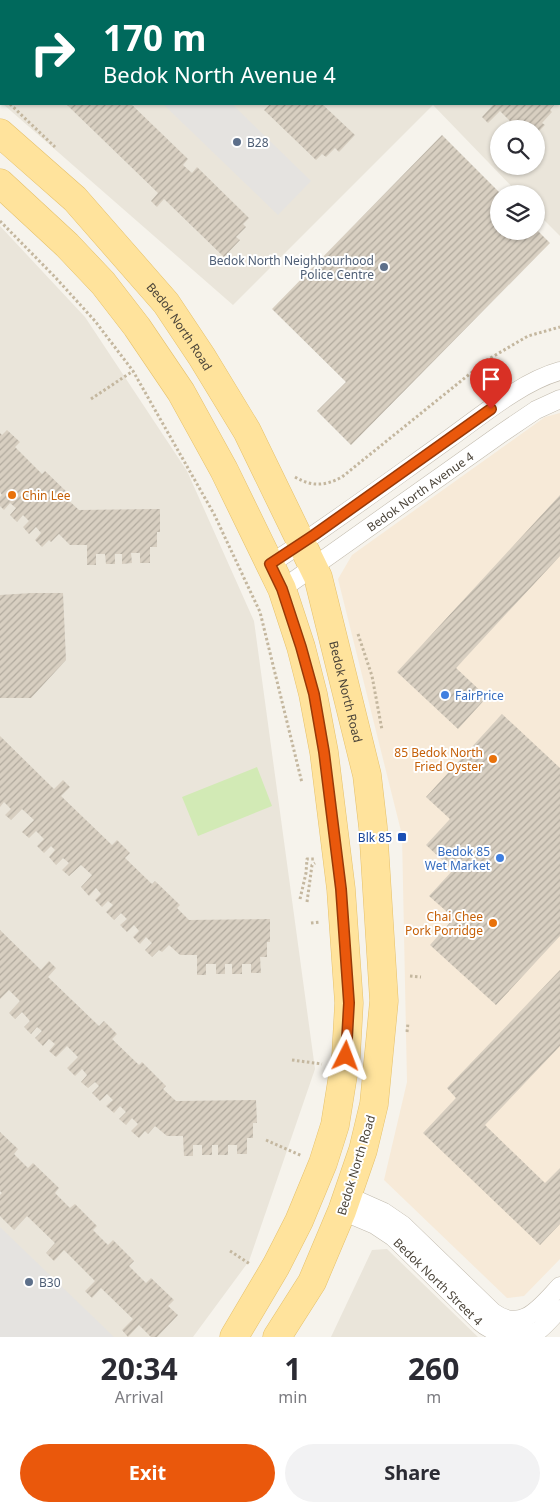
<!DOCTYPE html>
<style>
:root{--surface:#fff;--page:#f2f2f3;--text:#2b2b33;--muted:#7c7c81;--accent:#ea580c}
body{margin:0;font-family:"Noto Sans",sans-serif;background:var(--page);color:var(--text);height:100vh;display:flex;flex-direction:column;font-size:19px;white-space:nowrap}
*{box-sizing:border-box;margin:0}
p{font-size:16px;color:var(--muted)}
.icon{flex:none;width:28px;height:28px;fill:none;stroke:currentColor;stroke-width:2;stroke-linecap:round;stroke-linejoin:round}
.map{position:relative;height:1337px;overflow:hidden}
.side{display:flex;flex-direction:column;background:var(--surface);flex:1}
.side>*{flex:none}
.banner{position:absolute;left:0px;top:0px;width:560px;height:105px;box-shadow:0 1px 4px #0004;background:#00695c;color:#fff;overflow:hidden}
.controls{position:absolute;left:490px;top:120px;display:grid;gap:10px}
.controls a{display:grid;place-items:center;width:55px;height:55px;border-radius:50%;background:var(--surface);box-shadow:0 1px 4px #0004;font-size:25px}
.pin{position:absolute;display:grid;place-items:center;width:42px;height:42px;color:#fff;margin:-51px -21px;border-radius:50% 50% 50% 0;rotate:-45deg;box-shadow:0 0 5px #0007}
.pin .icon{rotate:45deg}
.me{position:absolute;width:55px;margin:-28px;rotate:3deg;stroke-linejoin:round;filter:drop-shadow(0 0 4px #0008)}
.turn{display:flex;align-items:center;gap:18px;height:105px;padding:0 20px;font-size:22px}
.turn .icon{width:65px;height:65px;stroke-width:2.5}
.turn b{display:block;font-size:35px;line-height:42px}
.eta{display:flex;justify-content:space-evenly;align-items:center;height:85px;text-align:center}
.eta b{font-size:30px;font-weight:700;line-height:35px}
.action{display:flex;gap:10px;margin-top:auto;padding:10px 20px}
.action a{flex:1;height:58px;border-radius:30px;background:var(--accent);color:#fff;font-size:20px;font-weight:700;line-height:58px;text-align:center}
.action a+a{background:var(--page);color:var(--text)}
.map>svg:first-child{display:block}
.residential{fill:#eae5da;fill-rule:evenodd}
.commercial{fill:#f7ead8}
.grass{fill:#d2eab5}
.parking{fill:#e5e3e0}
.building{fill:url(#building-hatch)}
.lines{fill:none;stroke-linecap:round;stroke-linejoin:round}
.minor-casing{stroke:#c2bbae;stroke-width:19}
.primary-casing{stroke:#e6c16a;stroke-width:29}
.path{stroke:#c4b79f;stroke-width:3;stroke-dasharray:2.5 2.5;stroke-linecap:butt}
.minor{stroke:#fff;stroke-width:18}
.primary{stroke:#ffe39c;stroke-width:28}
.route-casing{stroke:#983908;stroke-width:12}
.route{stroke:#ea580c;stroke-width:9}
.service-dot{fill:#5c6f8a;stroke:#fff;stroke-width:2}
.food-dot{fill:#e8710a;stroke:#fff;stroke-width:2}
.shop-dot{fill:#3f7fe0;stroke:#fff;stroke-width:2}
.transit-dot{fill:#1a4fb4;stroke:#fff;stroke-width:2}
.labels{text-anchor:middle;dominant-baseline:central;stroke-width:4;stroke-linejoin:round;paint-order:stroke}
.service-label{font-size:12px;fill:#4e5e75;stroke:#fff;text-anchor:start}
.street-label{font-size:12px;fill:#4b4439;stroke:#fff}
.food-label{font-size:12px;fill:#c56008;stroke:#fff;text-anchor:end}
.shop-label{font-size:12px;fill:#366cbe;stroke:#fff;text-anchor:start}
.transit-label{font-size:12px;fill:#164399;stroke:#fff;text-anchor:end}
</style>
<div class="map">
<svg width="560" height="1337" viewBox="0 0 560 1337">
<defs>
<pattern id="building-hatch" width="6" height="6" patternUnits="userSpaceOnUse" patternTransform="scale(1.25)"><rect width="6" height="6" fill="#d8cfc1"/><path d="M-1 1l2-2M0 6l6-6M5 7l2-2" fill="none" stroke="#b1aa9e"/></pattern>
</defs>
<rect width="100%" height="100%" fill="#f6f3ec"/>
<path class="residential" d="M 0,0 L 560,0 L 560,236 L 536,212 L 536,194 L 519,194 L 433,105 L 233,305 L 3,104 L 559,104 L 559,1 L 1,1 L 1,102 ZM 499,129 L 536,129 L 536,166 L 499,166 Z
M 0,226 L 85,317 L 187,471 L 254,621 L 315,1069 L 249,1261 L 193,1337 L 0,1337 Z
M 387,1249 L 478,1337 L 331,1337 L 372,1250 Z"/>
<path class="commercial" d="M 560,413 L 560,1259 L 524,1296 L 507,1298 L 384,1180 L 407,1082 L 402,835 L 338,579 L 352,555 L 545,417 Z"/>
<path class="grass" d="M 257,767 L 272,806 L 198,836 L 182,797 Z"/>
<path class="parking" d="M 163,104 L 232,104 L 311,181 L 278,215 Z
M 0,1227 L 114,1337 L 0,1337 Z"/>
<path class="building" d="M 66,104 L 131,104 L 188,159 L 183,165 L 192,173 L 197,167 L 249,218 L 243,224 L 246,227 L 236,237 L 240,240 L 224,257 L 164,199 L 157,207 L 151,201 L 158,193 Z
M 270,104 L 322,104 L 355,135 L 339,152 L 335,148 L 326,157 L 322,154 L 316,160 L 264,110 Z
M 492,104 L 555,104 L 550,110 L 552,112 L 542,123 L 545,125 L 536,134 L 536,129 L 518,129 L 500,111 L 488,123 L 482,117 L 493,105 Z
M 442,135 L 501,194 L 499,194 L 499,231 L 536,231 L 536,229 L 550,243 L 351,445 L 317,411 L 346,382 L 272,309 Z
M 7,430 L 20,442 L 15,447 L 42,474 L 45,471 L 70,495 L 66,498 L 79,510 L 160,509 L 160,532 L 157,532 L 157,547 L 150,547 L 150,563 L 140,563 L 140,553 L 131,553 L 132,563 L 122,564 L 122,554 L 115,554 L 115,564 L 106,564 L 105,554 L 96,554 L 96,565 L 87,565 L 87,545 L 70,545 L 59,534 L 51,542 L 49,540 L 42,547 L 35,540 L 41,533 L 36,527 L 29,534 L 23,527 L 29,521 L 23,515 L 17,522 L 10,515 L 16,508 L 10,503 L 4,510 L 0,506 L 0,497 L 2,495 L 0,492 L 0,433 L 2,435 Z
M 560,495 L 560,556 L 456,668 L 487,697 L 458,729 L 397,672 Z
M 32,593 L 63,593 L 66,660 L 31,698 L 0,698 L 0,595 Z
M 502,714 L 560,768 L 560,936 L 496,1005 L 430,945 L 454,918 L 429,896 L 453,870 L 426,845 L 450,819 L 426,797 Z
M 0,736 L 54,789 L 63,780 L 70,787 L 61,796 L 112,845 L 117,840 L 130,853 L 125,858 L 152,884 L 155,881 L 180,905 L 177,908 L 189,920 L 270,919 L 270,942 L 267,942 L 267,957 L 260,957 L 261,973 L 251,973 L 251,964 L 242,964 L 242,974 L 232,974 L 232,964 L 225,964 L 225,974 L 216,974 L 216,964 L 206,964 L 206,975 L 197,975 L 197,955 L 180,955 L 169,945 L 162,952 L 159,950 L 152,957 L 145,950 L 152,943 L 146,937 L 140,944 L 133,937 L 139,931 L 134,925 L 127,932 L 120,925 L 127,919 L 121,913 L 114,920 L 106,912 L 113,905 L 108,901 L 102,907 L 95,900 L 101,894 L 96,888 L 89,896 L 81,887 L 92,875 L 81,865 L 69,876 L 62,870 L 69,863 L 63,858 L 56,865 L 49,857 L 55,850 L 51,846 L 44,853 L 37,846 L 44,839 L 36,831 L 29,838 L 22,832 L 34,820 L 22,809 L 11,820 L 5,815 L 11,809 L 4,802 L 0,807 Z
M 0,930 L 41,970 L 49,961 L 56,968 L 48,977 L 99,1026 L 104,1021 L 117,1034 L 112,1039 L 139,1065 L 142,1062 L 166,1086 L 163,1089 L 176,1101 L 256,1100 L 257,1123 L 253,1123 L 253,1138 L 247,1138 L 247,1154 L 237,1154 L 237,1145 L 228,1145 L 228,1155 L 218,1155 L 218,1145 L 212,1145 L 212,1155 L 202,1155 L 202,1145 L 193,1145 L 193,1156 L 184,1156 L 183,1136 L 167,1136 L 155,1126 L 148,1134 L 145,1131 L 139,1138 L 131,1131 L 138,1124 L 132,1118 L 126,1125 L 119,1119 L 126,1112 L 120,1106 L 114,1113 L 106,1106 L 113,1100 L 107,1094 L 100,1101 L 92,1093 L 99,1086 L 95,1082 L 88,1088 L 81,1082 L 87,1075 L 82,1069 L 75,1076 L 67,1068 L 78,1057 L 67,1046 L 56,1057 L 49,1051 L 55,1044 L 49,1039 L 43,1046 L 35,1038 L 42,1031 L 37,1027 L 31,1034 L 24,1027 L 30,1021 L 22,1012 L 15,1019 L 9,1013 L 20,1001 L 9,990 L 0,999 Z
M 560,970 L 560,1046 L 485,1125 L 545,1183 L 560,1168 L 560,1224 L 540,1245 L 423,1133 L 456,1098 L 447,1088 Z
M 0,1132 L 18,1149 L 14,1154 L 28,1168 L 33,1163 L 59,1188 L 55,1193 L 70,1208 L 75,1204 L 97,1226 L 93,1230 L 108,1245 L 113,1240 L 134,1261 L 129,1266 L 146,1283 L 151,1278 L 174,1300 L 168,1306 L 178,1315 L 157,1337 L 151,1337 L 139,1325 L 128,1337 L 122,1330 L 133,1319 L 101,1288 L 92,1298 L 85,1291 L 95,1281 L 64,1250 L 54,1261 L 46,1253 L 55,1243 L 27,1216 L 14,1230 L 0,1216 L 0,1195 L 2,1193 L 0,1191 Z"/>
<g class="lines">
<defs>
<g id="minor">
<path d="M 270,564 C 332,524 391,480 450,438 C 482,415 523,381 560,371"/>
<path id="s1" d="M 282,589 L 502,433 L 536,410 L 560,399"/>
<path d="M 348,1196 L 384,1212 L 403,1225 L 493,1312 C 522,1334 541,1306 560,1286"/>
<path id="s2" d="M 342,1211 L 375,1225 L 393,1237 L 480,1322 C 496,1336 518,1337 538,1331 C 546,1325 553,1316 560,1309"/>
</g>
<g id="primary">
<path id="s3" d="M 0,133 L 75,199 L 166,303 L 202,357 L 247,431 L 318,577 L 367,775 L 373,827 L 384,1001 L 374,1104 L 363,1150 L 342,1211 L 312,1282 L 277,1337"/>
<path d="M 0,183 L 67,245 L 103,283 L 137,327 L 181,392 L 224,470 L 282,589 L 301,647 L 313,694 L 324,752 L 341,889 L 349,1003 L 346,1056 L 335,1125 L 323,1163 L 299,1221 L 276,1266 L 234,1337"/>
</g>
</defs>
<use href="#minor" class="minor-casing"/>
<use href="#primary" class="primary-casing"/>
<path class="path" d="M 0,95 L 1,96
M 10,104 L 55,147
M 0,221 L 55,277 L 95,321 L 133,371 L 214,514 L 260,612 L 302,783
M 91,399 L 133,371
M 295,477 C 312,487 325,486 342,477 L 487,360 L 528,336 L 560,327
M 358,634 L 372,676 L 382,730
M 300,899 L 306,873 L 307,859 L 315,859
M 307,902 L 312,865 L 315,863
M 311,923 L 320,922
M 410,976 L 421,977
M 407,1032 L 408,1023
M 292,1060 L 322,1064
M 266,1140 L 302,1156
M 230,1251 L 250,1264"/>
<use href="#minor" class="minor"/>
<use href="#primary" class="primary"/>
</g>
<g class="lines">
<defs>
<path id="route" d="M 346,1056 L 349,1003 L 341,889 L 324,752 L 314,694 L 301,647 L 282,589 L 270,564 L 314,535 L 491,409"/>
</defs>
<use href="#route" class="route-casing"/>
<use href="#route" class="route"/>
</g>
<g class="service-dot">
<circle cx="237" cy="142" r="5"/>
<circle cx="384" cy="267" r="5"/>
<circle cx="29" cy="1282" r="5"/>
</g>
<g class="food-dot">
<circle cx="12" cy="495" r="5"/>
<circle cx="493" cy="759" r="5"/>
<circle cx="493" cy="923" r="5"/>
</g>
<g class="shop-dot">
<circle cx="445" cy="695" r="5"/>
<circle cx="500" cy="858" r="5"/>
</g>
<rect class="transit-dot" x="397" y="832" width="10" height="10" rx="2.5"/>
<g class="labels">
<g class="service-label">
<text x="247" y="142">B28</text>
<text x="374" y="260" text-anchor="end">Bedok North Neighbourhood<tspan x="374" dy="14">Police Centre</tspan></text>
<text x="39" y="1282">B30</text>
</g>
<g class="street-label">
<text stroke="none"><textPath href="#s3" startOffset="265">Bedok North Road</textPath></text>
<text stroke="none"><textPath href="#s1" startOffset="169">Bedok North Avenue 4</textPath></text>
<text stroke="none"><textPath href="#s3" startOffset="670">Bedok North Road</textPath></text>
<text transform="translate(356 1165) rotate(-73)">Bedok North Road</text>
<text stroke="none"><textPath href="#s2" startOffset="121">Bedok North Street 4</textPath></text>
</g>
<g class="food-label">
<text x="22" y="495" text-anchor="start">Chin Lee</text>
<text x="483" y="752">85 Bedok North<tspan x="483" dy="14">Fried Oyster</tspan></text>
<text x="483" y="916">Chai Chee<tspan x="483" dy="14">Pork Porridge</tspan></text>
</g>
<g class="shop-label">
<text x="455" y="695">FairPrice</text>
<text x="490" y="851" text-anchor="end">Bedok 85<tspan x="490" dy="14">Wet Market</tspan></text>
</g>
<g class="transit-label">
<text x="392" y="837">Blk 85</text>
</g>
</g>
</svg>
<div class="controls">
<a><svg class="icon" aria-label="search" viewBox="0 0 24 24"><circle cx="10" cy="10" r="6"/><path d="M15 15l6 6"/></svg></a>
<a><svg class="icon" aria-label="layers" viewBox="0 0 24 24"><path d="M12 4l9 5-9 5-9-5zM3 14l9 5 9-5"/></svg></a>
</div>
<div class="pin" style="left:491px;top:409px;background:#d93025"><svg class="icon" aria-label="arrive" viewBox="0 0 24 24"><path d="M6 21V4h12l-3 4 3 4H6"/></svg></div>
<svg class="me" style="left:346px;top:1056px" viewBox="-20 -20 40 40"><path d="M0-17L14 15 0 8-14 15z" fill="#ea580c" stroke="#fff" stroke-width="4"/></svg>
<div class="banner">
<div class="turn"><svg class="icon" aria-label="right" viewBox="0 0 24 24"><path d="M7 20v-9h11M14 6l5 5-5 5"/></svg><div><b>170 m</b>Bedok North Avenue 4</div></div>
</div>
</div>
<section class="side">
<div class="eta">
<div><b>20:34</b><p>Arrival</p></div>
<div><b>1</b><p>min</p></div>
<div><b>260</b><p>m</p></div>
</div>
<div class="action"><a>Exit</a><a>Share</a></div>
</section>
